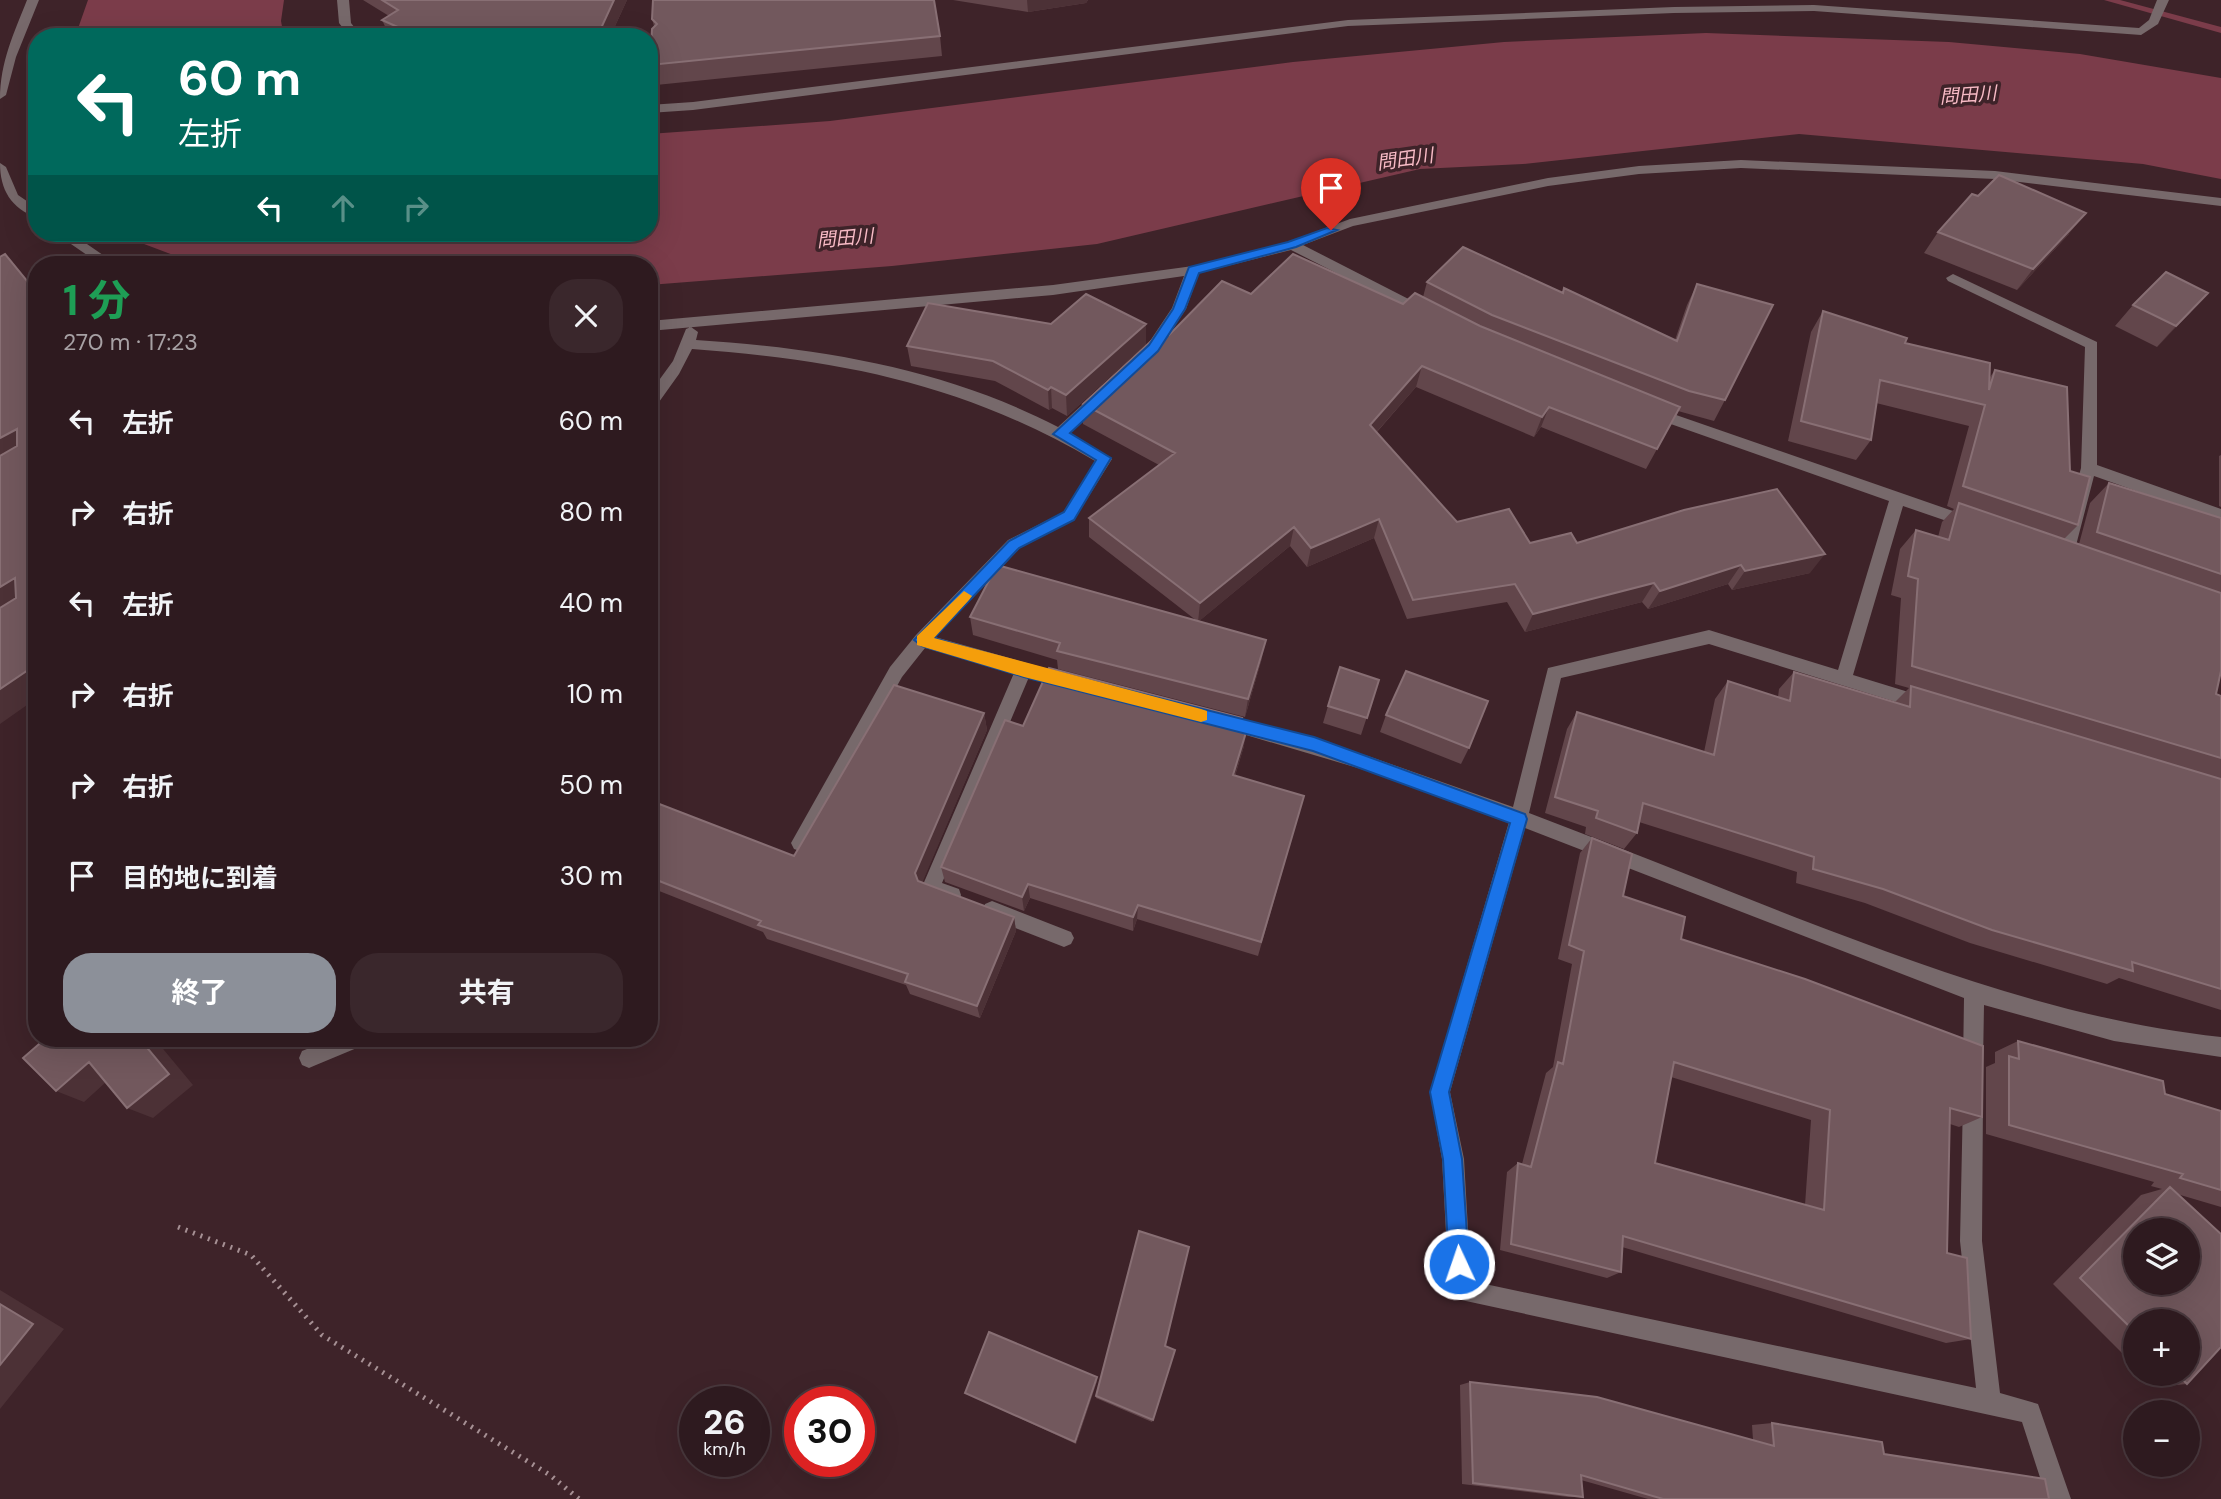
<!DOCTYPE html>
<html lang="ja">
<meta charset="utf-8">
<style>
:root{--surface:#2e1a1f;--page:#3a272c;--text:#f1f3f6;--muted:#a7a1a4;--line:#49383d;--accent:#8c9099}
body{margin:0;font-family:"DM Sans","Noto Sans JP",sans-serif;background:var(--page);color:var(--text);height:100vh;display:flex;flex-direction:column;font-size:26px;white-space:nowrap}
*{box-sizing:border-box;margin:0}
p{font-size:23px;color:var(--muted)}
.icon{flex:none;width:38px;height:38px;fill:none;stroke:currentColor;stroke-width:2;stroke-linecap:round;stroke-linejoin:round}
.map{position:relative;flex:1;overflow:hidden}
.panel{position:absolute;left:28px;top:256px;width:630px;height:791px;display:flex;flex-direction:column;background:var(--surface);border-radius:28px;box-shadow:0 7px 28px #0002,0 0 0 2px var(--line)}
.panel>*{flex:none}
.top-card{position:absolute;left:28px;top:28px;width:630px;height:214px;border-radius:28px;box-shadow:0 7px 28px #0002,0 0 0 2px var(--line);background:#00695c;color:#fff;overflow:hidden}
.fabs{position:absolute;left:2123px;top:1218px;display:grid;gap:14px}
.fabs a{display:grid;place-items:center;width:77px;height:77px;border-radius:50%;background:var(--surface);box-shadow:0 7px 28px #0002,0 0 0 2px var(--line);font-size:35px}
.speed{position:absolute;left:679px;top:1386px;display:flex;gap:14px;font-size:35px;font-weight:700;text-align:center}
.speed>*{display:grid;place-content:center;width:91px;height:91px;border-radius:50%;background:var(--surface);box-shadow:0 7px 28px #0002,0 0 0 2px var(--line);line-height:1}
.speed small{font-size:18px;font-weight:400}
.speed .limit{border:10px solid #d22;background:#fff;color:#111}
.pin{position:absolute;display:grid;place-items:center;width:60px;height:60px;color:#fff;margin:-72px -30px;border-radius:50% 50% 50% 0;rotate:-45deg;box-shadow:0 0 7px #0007}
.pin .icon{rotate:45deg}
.me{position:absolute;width:77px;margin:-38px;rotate:357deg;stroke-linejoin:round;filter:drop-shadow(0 0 5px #0008)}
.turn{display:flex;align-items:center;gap:24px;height:147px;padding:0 35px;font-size:32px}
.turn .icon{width:91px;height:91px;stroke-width:2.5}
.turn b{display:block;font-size:49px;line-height:60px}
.lanes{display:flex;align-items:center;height:66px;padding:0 35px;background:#0003;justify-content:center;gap:35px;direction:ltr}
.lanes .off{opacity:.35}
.round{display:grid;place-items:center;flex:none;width:74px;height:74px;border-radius:28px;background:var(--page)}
.headline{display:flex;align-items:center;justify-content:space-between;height:119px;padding:0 35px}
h1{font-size:42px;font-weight:700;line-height:52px;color:#1e9e55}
.primary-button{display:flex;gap:14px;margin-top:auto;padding:14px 35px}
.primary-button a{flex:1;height:80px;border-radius:28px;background:var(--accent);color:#fff;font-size:28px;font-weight:700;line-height:80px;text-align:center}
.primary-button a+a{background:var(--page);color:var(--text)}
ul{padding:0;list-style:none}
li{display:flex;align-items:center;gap:21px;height:91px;padding:0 35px}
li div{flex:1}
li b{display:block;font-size:26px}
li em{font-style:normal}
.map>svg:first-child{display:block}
.water{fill:#7b3c4a}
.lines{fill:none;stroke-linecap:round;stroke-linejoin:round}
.stream{fill:#7b3c4a;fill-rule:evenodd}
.path{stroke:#a69094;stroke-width:5;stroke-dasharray:2 6;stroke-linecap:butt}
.minor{fill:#77696b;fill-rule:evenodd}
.wall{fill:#62464b;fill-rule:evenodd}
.shaded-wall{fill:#4c3136}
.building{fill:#72585d;stroke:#886f74;stroke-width:2;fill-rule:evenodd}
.route{fill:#1a73e8;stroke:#114b97;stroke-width:2}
.slow{fill:#f59e0b}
.labels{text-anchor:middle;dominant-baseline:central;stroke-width:7;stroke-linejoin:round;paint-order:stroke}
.far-water-label{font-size:19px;font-style:italic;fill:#f7bac5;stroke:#3e2329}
</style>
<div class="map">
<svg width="2221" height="1499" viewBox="0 0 2221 1499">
<rect width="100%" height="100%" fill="#3e2329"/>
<path class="water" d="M 88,0 L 284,0 L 281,21 L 284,37 L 75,37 Z
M 1706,33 L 1949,42 L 2080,54 L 2221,78 L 2221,179 L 2143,164 L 1799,134 L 1523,164 L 1420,169 L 1097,244 L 892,266 L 649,285 L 649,264 L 197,264 L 115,233 L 649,233 L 649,134 L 830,121 L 1293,62 L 1504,42 Z"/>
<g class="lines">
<path class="stream" d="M 2104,0 L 2120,0 L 2221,27 L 2221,33 Z"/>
<path class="path" d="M 178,1227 L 251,1255 L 322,1335 L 550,1475 L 579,1499"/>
<path class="minor" d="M 27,0 L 39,0 L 16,57 L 6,95 L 0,99 C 0,62 14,33 27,0 Z
M 337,0 L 349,0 L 351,23 L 362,37 L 350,37 L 339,23 Z
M 2157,0 L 2169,0 L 2158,24 L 2141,35 L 1814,11 L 1674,13 L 1348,26 L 693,110 L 649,113 L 649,105 L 693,102 L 1348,20 L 1674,7 L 1814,5 L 2139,28 L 2149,20 Z
M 1741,160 L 1995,171 L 2221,198 L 2221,206 L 1995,179 L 1741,168 L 1639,174 L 1548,186 L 1353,226 L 1303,245 L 1430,310 L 1432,313 L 1425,318 L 1291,250 L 1199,273 L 1186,309 L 1156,353 L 1151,355 L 1144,350 L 1172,308 L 1184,276 L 1053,295 L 649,331 L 649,321 L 1053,285 L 1193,266 L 1288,242 L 1350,219 L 1548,178 L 1639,166 Z
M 0,163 L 6,167 L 18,195 L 37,208 L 37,218 C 11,208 0,190 0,163 Z
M 55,233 L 71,233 L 116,264 L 100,264 Z
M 1953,274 L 2097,342 L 2097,465 L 2221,509 L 2221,521 L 2094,476 L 2073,557 L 2071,561 L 2059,561 L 2057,557 L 2081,468 L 2085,347 L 1948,281 L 1946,278 Z
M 691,327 L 698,332 L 696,340 C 821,348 946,369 1058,427 L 1095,393 L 1105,393 L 1107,397 L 1070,433 L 1112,459 L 1074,520 L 1020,548 L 935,637 L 1066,674 L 1072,676 L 1074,681 L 1072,686 L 1066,688 L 1029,677 L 942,883 L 959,889 L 961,895 L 959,901 L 952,904 L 924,893 L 922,887 L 1014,673 L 925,648 L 902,677 L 806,849 L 800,851 L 794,849 L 791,843 L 890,667 L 916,635 L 1008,540 L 1064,512 L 1095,461 C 964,384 842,360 692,349 L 679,374 L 654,409 L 649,410 L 649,394 L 673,361 L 686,329 Z
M 1653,407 L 1976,519 L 1978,523 L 1976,527 L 1970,529 L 1903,506 L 1853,675 L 1928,698 L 1931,703 L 1928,708 L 1922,710 L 1709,644 L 1561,678 L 1529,813 C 1619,847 1708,883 1797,918 C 1936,971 2072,1021 2221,1037 L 2221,1057 L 2114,1041 L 1984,1005 L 1983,1064 L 1980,1071 L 1973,1074 L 1966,1071 L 1963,1064 L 1964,998 L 1525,828 L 1450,1092 L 1464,1159 L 1471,1281 L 1976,1388 L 1960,1241 L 1963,1099 L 1966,1092 L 1973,1089 L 1980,1092 L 1983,1099 L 1982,1241 L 2000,1393 L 2038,1404 L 2071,1499 L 2047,1499 L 2022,1422 L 1452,1298 L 1449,1290 L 1442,1159 L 1430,1092 L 1509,822 L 1368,771 L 1219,727 L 1213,725 L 1210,720 L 1213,715 L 1219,713 L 1368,756 L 1513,807 L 1548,668 L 1709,630 L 1838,670 L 1889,501 L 1648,416 L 1648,408 Z
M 992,901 L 1071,932 L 1074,938 L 1071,944 L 1064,947 L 985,916 L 983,910 L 985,904 Z
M 334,1038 L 367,1038 L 364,1045 L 316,1065 L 309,1068 L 302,1065 L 299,1058 L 302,1051 Z"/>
</g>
<path class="wall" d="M 363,0 L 627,0 L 610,37 L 390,37 L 382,20 L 389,16 Z
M 953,0 L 1088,0 L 1086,3 L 1028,12 Z
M 652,19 L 940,36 L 942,56 L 656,85 L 650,65 L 654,26 Z
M 1978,196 L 2069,234 L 2017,290 L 1924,253 L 1938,232 Z
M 1427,282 L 1563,293 L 1675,340 L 1687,305 L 1697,284 L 1725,400 L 1714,421 L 1678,411 L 1646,469 L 1541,427 L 1534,437 L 1416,387 L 1377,432 L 1457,522 L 1530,543 L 1577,543 L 1810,573 L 1732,590 L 1728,584 L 1648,609 L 1642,602 L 1525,632 L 1507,602 L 1407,619 L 1374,538 L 1307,567 L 1290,546 L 1199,621 L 1262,658 L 1245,717 L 1058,669 L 1057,660 L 973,635 L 970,617 L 1197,621 L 1089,537 L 1089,518 L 1159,465 L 1083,424 L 1083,404 L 1169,335 L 1251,294 L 1403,304 L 1423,297 Z
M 2208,293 L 2157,347 L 2115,326 L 2133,305 Z
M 1823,311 L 1990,377 L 1995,370 L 2070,471 L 2078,525 L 2064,539 L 2079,544 L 2090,503 L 2109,483 L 2221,518 L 2221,671 L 2216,694 L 2221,696 L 2221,1010 L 2119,978 L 2107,984 L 1970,943 L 1865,903 L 1796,883 L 1797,872 L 1639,822 L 1637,833 L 1624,849 L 1585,834 L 1586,827 L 1545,813 L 1567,729 L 1577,712 L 1704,752 L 1715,699 L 1728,681 L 1778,697 L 1779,689 L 1794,672 L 1895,702 L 1909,688 L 1895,684 L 1901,598 L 1891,595 L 1900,549 L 1916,530 L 1938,537 L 1942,522 L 1954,509 L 1947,506 L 1969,426 L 1876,403 L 1871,440 L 1856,460 L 1788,441 L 1811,332 Z
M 1146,344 L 1067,416 L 1052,408 L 1049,410 L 995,381 L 911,366 L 907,346 Z
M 2221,455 L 2221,507 L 2219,506 L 2219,456 Z
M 1379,680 L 1361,735 L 1323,723 L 1328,706 Z
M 984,713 L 987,730 L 922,882 L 1014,917 L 1016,931 L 980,1018 L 910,994 L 906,985 L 767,939 L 763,932 L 649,887 L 649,800 L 794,856 Z
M 1386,715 L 1469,748 L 1461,764 L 1380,732 Z
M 1023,726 L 1241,727 L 1244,746 L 1235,776 L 1304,796 L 1258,956 L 1137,919 L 1133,931 L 1030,898 L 1024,911 L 945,882 L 941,867 Z
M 1592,838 L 1623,896 L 1681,939 L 1982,1117 L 1959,1127 L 1950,1124 L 1947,1253 L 1971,1339 L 1946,1343 L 1622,1247 L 1621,1272 L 1607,1278 L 1500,1250 L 1507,1172 L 1518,1163 L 1522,1164 L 1546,1073 L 1553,1067 L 1572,964 L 1558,959 L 1580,853 ZM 1671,1077 L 1811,1120 L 1805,1205 L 1655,1163 Z
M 2018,1041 L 2163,1081 L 2165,1094 L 2221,1111 L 2221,1207 L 2177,1194 L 2221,1234 L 2221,1347 L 2187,1384 L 2155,1387 L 2142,1374 L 2188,1374 L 2188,1321 L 2135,1321 L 2135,1366 L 2053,1284 L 2141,1195 L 2162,1189 L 2151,1186 L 2154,1182 L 1986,1134 L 1986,1067 L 1995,1063 L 1995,1052 ZM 2135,1230 L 2188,1230 L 2188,1283 L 2135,1283 Z
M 1165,1346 L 1153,1420 L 1152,1422 L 1096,1398 L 1096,1396 Z
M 1097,1381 L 1076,1444 L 965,1393 Z
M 1470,1382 L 1753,1440 L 1752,1425 L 1772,1423 L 2049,1499 L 1648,1499 L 1581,1480 L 1583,1497 L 1568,1497 L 1462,1484 L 1460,1385 Z"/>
<path class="shaded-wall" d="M 614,0 L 627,0 L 610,37 L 597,37 Z
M 1027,0 L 1088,0 L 1086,3 L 1028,12 Z
M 2086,213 L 2069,234 L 2017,290 L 2033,269 Z
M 2208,293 L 2189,314 L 2157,347 L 2176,326 Z
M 1146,324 L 1146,344 L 1067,416 L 1066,395 Z
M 1422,366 L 1416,387 L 1365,445 L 1370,425 Z
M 1051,387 L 1052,408 L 1049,410 L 1048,390 Z
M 1549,407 L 1541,427 L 1534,437 L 1542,417 Z
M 17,429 L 37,449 L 0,469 L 0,438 Z
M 1379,519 L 1374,538 L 1307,567 L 1311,548 Z
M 1294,527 L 1290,546 L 1198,622 L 1200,603 Z
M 1825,554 L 1810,573 L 1732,590 L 1745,571 Z
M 1741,565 L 1728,584 L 1648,609 L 1660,591 Z
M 15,578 L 37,596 L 0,620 L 0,587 Z
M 1654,583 L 1642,602 L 1525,632 L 1533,614 Z
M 1266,640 L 1262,658 L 1245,717 L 1248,699 Z
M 37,664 L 37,698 L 0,724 L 0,689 Z
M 984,713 L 987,730 L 920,888 L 915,873 Z
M 1247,729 L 1244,746 L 1230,791 L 1233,775 Z
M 1028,884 L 1030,898 L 1024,911 L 1022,897 Z
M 1138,905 L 1137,919 L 1133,931 L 1133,917 Z
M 1014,917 L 1016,931 L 980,1018 L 977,1006 Z
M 139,1038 L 154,1038 L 193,1085 L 153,1118 L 127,1108 Z
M 89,1062 L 116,1073 L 84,1102 L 56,1091 Z
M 0,1290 L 64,1329 L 0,1409 Z
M 1097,1377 L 1097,1381 L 1076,1444 L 1075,1442 Z"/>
<path class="building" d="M 382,0 L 614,0 L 597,37 L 420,37 L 382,20 L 398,10 Z
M 653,0 L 934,0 L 940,36 L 650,65 L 652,29 L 657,24 L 652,19 Z
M 1999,175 L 2086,213 L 2033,269 L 1938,232 L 1972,194 L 1978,196 Z
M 1463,247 L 1563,293 L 1564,288 L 1677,341 L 1697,284 L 1773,305 L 1725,400 L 1689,391 L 1492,315 L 1427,282 Z
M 5,254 L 37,293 L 37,664 L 0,689 L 0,608 L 16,598 L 15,578 L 0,587 L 0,456 L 17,446 L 17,429 L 0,438 L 0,257 Z
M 1293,254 L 1403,304 L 1415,293 L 1480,326 L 1680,407 L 1657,449 L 1549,407 L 1542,417 L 1422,366 L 1370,425 L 1457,522 L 1509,509 L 1530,543 L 1571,533 L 1577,543 L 1684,510 L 1777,489 L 1825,554 L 1745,571 L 1741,565 L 1660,591 L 1654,583 L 1533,614 L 1515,584 L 1413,600 L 1379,519 L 1311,548 L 1294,527 L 1200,603 L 1089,518 L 1175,453 L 1083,404 L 1162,331 L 1169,335 L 1222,281 L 1251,294 Z
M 2166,272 L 2208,293 L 2176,326 L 2133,305 Z
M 1086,294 L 1146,324 L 1066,395 L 1051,387 L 1048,390 L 993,361 L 907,346 L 928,303 L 1051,324 Z
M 1823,311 L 1907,338 L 1905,343 L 1990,363 L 1989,390 L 1995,370 L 2067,387 L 2070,471 L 2090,477 L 2078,525 L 1963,486 L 1985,405 L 1880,380 L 1871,440 L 1801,421 Z
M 2109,483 L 2221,518 L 2221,574 L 2097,532 Z
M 1959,503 L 2221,593 L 2221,671 L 2216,694 L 2221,696 L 2221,758 L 1912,666 L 1918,579 L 1908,576 L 1916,530 L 1949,540 Z
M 997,565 L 1266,640 L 1248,699 L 1057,651 L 1060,643 L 970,617 Z
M 1340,667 L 1379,680 L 1367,718 L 1328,706 Z
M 1049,668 L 1242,718 L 1239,726 L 1247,729 L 1233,775 L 1304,796 L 1261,942 L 1138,905 L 1133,917 L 1028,884 L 1022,897 L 941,867 L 1005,720 L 1023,726 Z
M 1406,671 L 1488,701 L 1469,748 L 1386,715 Z
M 1794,672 L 1910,707 L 1911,686 L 2221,779 L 2221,989 L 2132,962 L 2133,971 L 1992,930 L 1883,889 L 1813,869 L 1814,857 L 1643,803 L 1637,833 L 1596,818 L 1598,811 L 1555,797 L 1577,712 L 1714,755 L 1728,681 L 1790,701 Z
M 894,685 L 984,713 L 915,873 L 918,881 L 1014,917 L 977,1006 L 905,982 L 908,974 L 758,925 L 761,921 L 649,877 L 649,800 L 794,856 Z
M 1592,838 L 1632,854 L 1623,896 L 1685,917 L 1681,939 L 1805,979 L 1983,1046 L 1982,1117 L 1950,1108 L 1947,1253 L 1967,1258 L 1971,1339 L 1623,1236 L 1621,1272 L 1511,1244 L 1518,1163 L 1531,1167 L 1558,1062 L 1563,1064 L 1584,951 L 1569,945 ZM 1674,1062 L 1830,1110 L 1824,1210 L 1655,1163 Z
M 46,1038 L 77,1038 L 82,1042 L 87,1038 L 139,1038 L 169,1074 L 127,1108 L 89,1062 L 56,1091 L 23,1058 Z
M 2018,1041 L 2163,1081 L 2165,1094 L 2221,1111 L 2221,1190 L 2180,1178 L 2183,1174 L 2009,1125 L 2009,1056 L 2019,1059 Z
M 2170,1187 L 2221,1234 L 2221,1347 L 2187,1384 L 2177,1374 L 2188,1374 L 2188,1321 L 2135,1321 L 2135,1332 L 2080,1278 ZM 2135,1230 L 2188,1230 L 2188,1283 L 2135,1283 Z
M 1139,1231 L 1189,1247 L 1165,1346 L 1175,1350 L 1153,1420 L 1096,1396 Z
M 0,1304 L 33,1324 L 0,1365 Z
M 989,1332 L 1097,1377 L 1075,1442 L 965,1393 Z
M 1470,1382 L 1597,1397 L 1774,1446 L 1772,1423 L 1882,1442 L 1884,1454 L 2045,1479 L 2049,1499 L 1663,1499 L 1581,1475 L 1583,1497 L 1473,1483 Z"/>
<path class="route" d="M 1327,228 L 1337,230 L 1296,247 L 1199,273 L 1185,309 L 1158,351 L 1070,433 L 1111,458 L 1074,520 L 1019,548 L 934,638 L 1024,664 L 1314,737 L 1525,814 L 1527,819 L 1449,1092 L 1462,1159 L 1469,1264 L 1466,1271 L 1459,1274 L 1452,1271 L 1449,1264 L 1443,1159 L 1430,1092 L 1510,823 L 1313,751 L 1024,677 L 922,646 L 914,640 L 1009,541 L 1064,512 L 1096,460 L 1053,434 L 1149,345 L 1173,309 L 1189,267 L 1288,242 Z"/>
<path class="slow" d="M 964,591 L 972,596 L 969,600 L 934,638 L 1201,709 L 1207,711 L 1207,720 L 1201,722 L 1024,677 L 917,645 L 917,636 Z"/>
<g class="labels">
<g class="far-water-label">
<text transform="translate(1968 95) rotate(-4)">問田川</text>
<text transform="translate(1405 159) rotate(-8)">問田川</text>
<text transform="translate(845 238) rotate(-5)">問田川</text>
</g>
</g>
</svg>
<div class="fabs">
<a><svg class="icon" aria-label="layers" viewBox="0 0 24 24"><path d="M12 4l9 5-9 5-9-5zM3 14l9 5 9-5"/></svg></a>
<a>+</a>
<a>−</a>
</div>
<div class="speed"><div>26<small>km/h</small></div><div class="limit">30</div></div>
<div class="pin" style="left:1331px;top:230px;background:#d93025"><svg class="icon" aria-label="arrive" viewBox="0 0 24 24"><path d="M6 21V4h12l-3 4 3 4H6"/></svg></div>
<svg class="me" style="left:1459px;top:1264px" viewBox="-20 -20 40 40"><circle r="17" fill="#1a73e8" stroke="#fff" stroke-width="3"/><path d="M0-11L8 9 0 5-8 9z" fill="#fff"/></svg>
<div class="top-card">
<div class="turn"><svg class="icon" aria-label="left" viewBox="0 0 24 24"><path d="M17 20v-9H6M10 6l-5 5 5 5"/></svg><div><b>60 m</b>左折</div></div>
<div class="lanes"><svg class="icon" aria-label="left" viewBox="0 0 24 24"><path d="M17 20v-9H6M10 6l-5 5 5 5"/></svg><svg class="icon off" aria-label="ahead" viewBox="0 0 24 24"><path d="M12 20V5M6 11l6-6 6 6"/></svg><svg class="icon off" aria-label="right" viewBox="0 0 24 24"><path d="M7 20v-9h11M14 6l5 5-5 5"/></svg></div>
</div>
<section class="panel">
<div class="headline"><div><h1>1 分</h1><p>270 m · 17:23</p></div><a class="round"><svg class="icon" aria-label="close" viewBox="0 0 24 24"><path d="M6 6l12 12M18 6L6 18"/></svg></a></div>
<ul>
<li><svg class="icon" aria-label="left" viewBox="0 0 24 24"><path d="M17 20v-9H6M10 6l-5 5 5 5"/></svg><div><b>左折</b></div><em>60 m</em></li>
<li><svg class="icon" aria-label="right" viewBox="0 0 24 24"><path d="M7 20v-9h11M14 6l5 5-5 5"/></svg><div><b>右折</b></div><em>80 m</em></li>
<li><svg class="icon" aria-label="left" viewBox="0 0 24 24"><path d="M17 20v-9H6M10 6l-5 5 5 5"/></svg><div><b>左折</b></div><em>40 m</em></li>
<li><svg class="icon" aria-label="right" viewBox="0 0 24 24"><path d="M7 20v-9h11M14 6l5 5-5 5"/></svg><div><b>右折</b></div><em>10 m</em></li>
<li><svg class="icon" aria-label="right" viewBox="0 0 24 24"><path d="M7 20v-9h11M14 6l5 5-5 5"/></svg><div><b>右折</b></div><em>50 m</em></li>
<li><svg class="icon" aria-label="arrive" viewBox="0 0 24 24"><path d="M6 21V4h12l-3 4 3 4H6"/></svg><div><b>目的地に到着</b></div><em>30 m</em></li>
</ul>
<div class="primary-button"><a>終了</a><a>共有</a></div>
</section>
</div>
